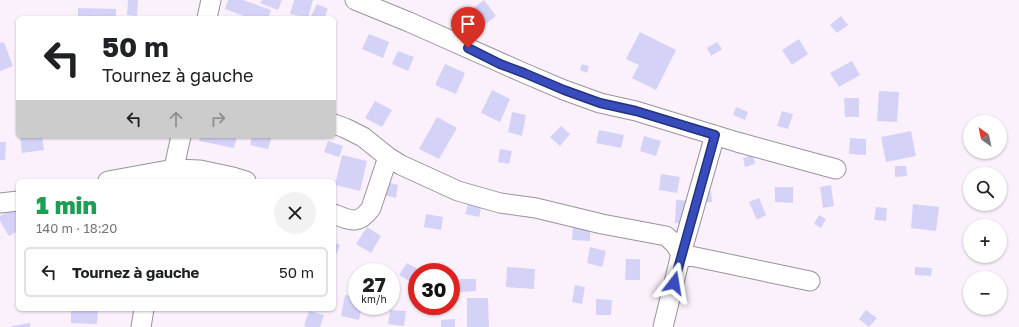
<!DOCTYPE html>
<html lang="fr">
<meta charset="utf-8">
<style>
:root{--surface:#fff;--page:#f2f2f2;--text:#202124;--muted:#757577;--line:#e0e0e0}
body{margin:0;font-family:"Golos Text",sans-serif;background:var(--page);color:var(--text);height:100vh;display:flex;flex-direction:column;font-size:15px;white-space:nowrap}
*{box-sizing:border-box;margin:0}
p{font-size:13px;color:var(--muted)}
.icon{flex:none;width:22px;height:22px;fill:none;stroke:currentColor;stroke-width:2;stroke-linecap:round;stroke-linejoin:round}
.map{position:relative;flex:1;overflow:hidden}
.drawer{position:absolute;left:16px;top:179px;width:320px;height:132px;display:flex;flex-direction:column;background:var(--surface);border-radius:6px;box-shadow:0 1px 3px #0004}
.drawer>*{flex:none}
.guide{position:absolute;left:16px;top:16px;width:320px;height:122px;border-radius:6px;box-shadow:0 1px 3px #0004;background:#fff;color:var(--text);overflow:hidden}
.needle{width:26px;rotate:327deg}
.tools{position:absolute;left:963px;top:115px;display:grid;gap:8px}
.tools a{display:grid;place-items:center;width:44px;height:44px;border-radius:50%;background:var(--surface);box-shadow:0 1px 3px #0004;font-size:20px}
.speed{position:absolute;left:348px;top:263px;display:flex;gap:8px;font-size:20px;font-weight:700;text-align:center}
.speed>*{display:grid;place-content:center;width:52px;height:52px;border-radius:50%;background:var(--surface);box-shadow:0 1px 3px #0004;line-height:1}
.speed small{font-size:10px;font-weight:400}
.speed .limit{border:6px solid #d22;background:#fff;color:#111}
.pin{position:absolute;display:grid;place-items:center;width:34px;height:34px;color:#fff;margin:-41px -17px;border-radius:50% 50% 50% 0;rotate:-45deg;box-shadow:0 0 4px #0007}
.pin .icon{rotate:45deg}
.me{position:absolute;width:44px;margin:-22px;rotate:14deg;stroke-linejoin:round;filter:drop-shadow(0 0 3px #0008)}
.turn{display:flex;align-items:center;gap:14px;height:84px;padding:0 20px;font-size:18px}
.turn .icon{width:52px;height:52px;stroke-width:2.5}
.turn b{display:block;font-size:28px;line-height:34px}
.lanes{display:flex;align-items:center;height:38px;padding:0 20px;background:#0003;justify-content:center;gap:20px;direction:ltr}
.lanes .off{opacity:.35}
.round{display:grid;place-items:center;flex:none;width:42px;height:42px;border-radius:21px;background:var(--page)}
.overview{display:flex;align-items:center;justify-content:space-between;height:68px;padding:0 20px}
h1{font-size:24px;font-weight:800;line-height:30px;color:#1e9e55}
ul{padding:0;list-style:none}
li{display:flex;align-items:center;gap:12px;height:50px;margin:0 8px 6px;padding:0 12px;border:2px solid var(--line);border-radius:6px}
li div{flex:1}
li b{display:block;font-size:15px}
li em{font-style:normal}
.map>svg:first-child{display:block}
.building{fill:#d5d2f8}
.lines{fill:none;stroke-linecap:round;stroke-linejoin:round}
.minor-casing{stroke:#9a929b;stroke-width:21}
.minor{stroke:#fff;stroke-width:19}
.route-casing{stroke:#24317c;stroke-width:10}
.route{stroke:#384cbe;stroke-width:7}
</style>
<div class="map">
<svg width="1019" height="327" viewBox="0 0 1019 327">
<rect width="100%" height="100%" fill="#fbf1fc"/>
<path class="building" d="M 128,0 L 138,0 L 137,16 L 127,15 Z
M 228,0 L 243,0 L 271,10 L 268,18 L 249,18 L 225,9 Z
M 262,0 L 282,0 L 278,10 L 260,3 Z
M 294,0 L 313,0 L 308,18 L 290,14 Z
M 484,0 L 496,16 L 483,26 L 471,10 Z
M 317,4 L 328,9 L 324,18 L 310,18 Z
M 78,8 L 116,9 L 116,18 L 78,18 Z
M 841,16 L 848,25 L 837,33 L 830,25 Z
M 640,32 L 676,50 L 656,90 L 632,78 L 639,65 L 626,59 Z
M 369,34 L 389,42 L 383,58 L 362,49 Z
M 799,39 L 808,54 L 792,65 L 782,50 Z
M 4,42 L 13,66 L 0,71 L 0,43 Z
M 717,42 L 722,49 L 711,56 L 707,48 Z
M 398,51 L 414,57 L 408,71 L 392,64 Z
M 852,61 L 860,75 L 839,87 L 830,73 Z
M 445,64 L 465,73 L 456,94 L 435,85 Z
M 582,64 L 589,66 L 587,73 L 580,70 Z
M 492,90 L 510,99 L 500,122 L 481,113 Z
M 879,91 L 899,92 L 897,122 L 877,121 Z
M 844,98 L 859,98 L 859,117 L 845,117 Z
M 375,101 L 392,110 L 382,127 L 365,118 Z
M 736,107 L 748,112 L 745,120 L 733,115 Z
M 782,111 L 793,114 L 788,129 L 777,126 Z
M 512,112 L 526,115 L 522,136 L 508,132 Z
M 437,117 L 457,128 L 439,159 L 419,149 Z
M 561,126 L 570,134 L 560,146 L 550,137 Z
M 599,130 L 624,135 L 621,148 L 596,143 Z
M 911,131 L 916,156 L 886,162 L 881,137 Z
M 20,136 L 42,136 L 44,150 L 22,153 Z
M 200,136 L 237,136 L 234,148 L 199,141 Z
M 252,136 L 272,136 L 268,149 L 250,145 Z
M 644,136 L 661,141 L 656,156 L 640,151 Z
M 850,138 L 866,139 L 866,155 L 849,154 Z
M 328,141 L 343,146 L 339,157 L 324,152 Z
M 0,142 L 6,142 L 5,160 L 0,160 Z
M 500,149 L 512,151 L 509,164 L 498,162 Z
M 342,155 L 367,161 L 360,191 L 335,185 Z
M 753,155 L 755,164 L 745,167 L 743,158 Z
M 895,166 L 906,166 L 907,176 L 895,177 Z
M 661,174 L 680,177 L 677,193 L 659,190 Z
M 386,182 L 398,185 L 396,198 L 383,195 Z
M 831,185 L 834,206 L 823,208 L 820,187 Z
M 775,187 L 793,187 L 793,203 L 775,202 Z
M 711,191 L 712,202 L 702,203 L 701,192 Z
M 759,198 L 766,215 L 757,220 L 749,202 Z
M 676,200 L 695,201 L 694,224 L 675,223 Z
M 468,204 L 481,208 L 479,217 L 465,214 Z
M 913,204 L 939,207 L 936,231 L 911,228 Z
M 18,207 L 18,231 L 9,236 L 0,221 L 0,216 Z
M 876,207 L 887,208 L 886,221 L 874,220 Z
M 426,214 L 443,217 L 441,230 L 424,227 Z
M 819,215 L 826,219 L 821,228 L 814,224 Z
M 573,225 L 590,225 L 590,241 L 572,240 Z
M 367,227 L 381,236 L 371,253 L 356,244 Z
M 334,242 L 340,245 L 334,260 Z
M 590,247 L 606,251 L 602,267 L 587,263 Z
M 626,259 L 640,259 L 640,280 L 625,280 Z
M 407,263 L 423,272 L 417,272 L 416,285 L 399,275 Z
M 507,267 L 535,269 L 534,289 L 506,287 Z
M 915,267 L 932,268 L 931,276 L 915,275 Z
M 460,279 L 476,279 L 476,291 L 460,292 Z
M 575,285 L 585,287 L 582,304 L 572,302 Z
M 345,295 L 357,297 L 357,306 L 362,306 L 359,320 L 341,316 Z
M 467,298 L 488,298 L 489,327 L 467,327 Z
M 596,299 L 612,300 L 611,315 L 596,315 Z
M 71,309 L 98,309 L 97,324 L 71,323 Z
M 390,310 L 406,311 L 404,326 L 388,324 Z
M 866,310 L 877,318 L 869,327 L 859,319 Z
M 309,311 L 324,315 L 320,327 L 307,327 L 304,326 Z
M 455,319 L 455,327 L 441,327 L 441,320 Z
M 30,323 L 30,327 L 12,327 L 12,326 Z"/>
<g class="lines">
<defs>
<path id="minor" d="M 355,0 L 409,22 L 524,73 L 564,90 L 600,103 L 636,111 L 737,142 L 836,169
M 207,18 L 211,0
M 334,124 L 345,128 L 363,137 L 388,157 L 401,165 L 458,191 L 500,203 L 536,208 L 602,224 L 666,236 L 675,244 L 681,254 L 663,327
M 715,135 L 681,254 L 810,281
M 108,181 L 174,169 L 200,170 L 233,177 L 246,181
M 171,181 L 181,136
M 0,203 L 18,201
M 334,214 C 351,221 359,225 371,208 L 388,157
M 141,327 L 144,309"/>
</defs>
<use href="#minor" class="minor-casing"/>
<use href="#minor" class="minor"/>
</g>
<g class="lines">
<defs>
<path id="route" d="M 468,48 L 500,64 L 524,73 L 564,90 L 600,103 L 636,111 L 715,135 L 674,283"/>
</defs>
<use href="#route" class="route-casing"/>
<use href="#route" class="route"/>
</g>
</svg>
<div class="tools">
<a><svg class="needle" viewBox="-14 -14 28 28"><path d="M0-13l5 13h-10z" fill="#e53935"/><path d="M0 13l5-13h-10z" fill="#757577"/></svg></a>
<a><svg class="icon" aria-label="search" viewBox="0 0 24 24"><circle cx="10" cy="10" r="6"/><path d="M15 15l6 6"/></svg></a>
<a>+</a>
<a>−</a>
</div>
<div class="speed"><div>27<small>km/h</small></div><div class="limit">30</div></div>
<div class="pin" style="left:468px;top:48px;background:#d93025"><svg class="icon" aria-label="arrive" viewBox="0 0 24 24"><path d="M6 21V4h12l-3 4 3 4H6"/></svg></div>
<svg class="me" style="left:674px;top:283px" viewBox="-20 -20 40 40"><path d="M0-17L14 15 0 8-14 15z" fill="#384cbe" stroke="#fff" stroke-width="4"/></svg>
<div class="guide">
<div class="turn"><svg class="icon" aria-label="left" viewBox="0 0 24 24"><path d="M17 20v-9H6M10 6l-5 5 5 5"/></svg><div><b>50 m</b>Tournez à gauche</div></div>
<div class="lanes"><svg class="icon" aria-label="left" viewBox="0 0 24 24"><path d="M17 20v-9H6M10 6l-5 5 5 5"/></svg><svg class="icon off" aria-label="ahead" viewBox="0 0 24 24"><path d="M12 20V5M6 11l6-6 6 6"/></svg><svg class="icon off" aria-label="right" viewBox="0 0 24 24"><path d="M7 20v-9h11M14 6l5 5-5 5"/></svg></div>
</div>
<section class="drawer">
<div class="overview"><div><h1>1 min</h1><p>140 m · 18:20</p></div><a class="round"><svg class="icon" aria-label="close" viewBox="0 0 24 24"><path d="M6 6l12 12M18 6L6 18"/></svg></a></div>
<ul>
<li><svg class="icon" aria-label="left" viewBox="0 0 24 24"><path d="M17 20v-9H6M10 6l-5 5 5 5"/></svg><div><b>Tournez à gauche</b></div><em>50 m</em></li>
</ul>
</section>
</div>
